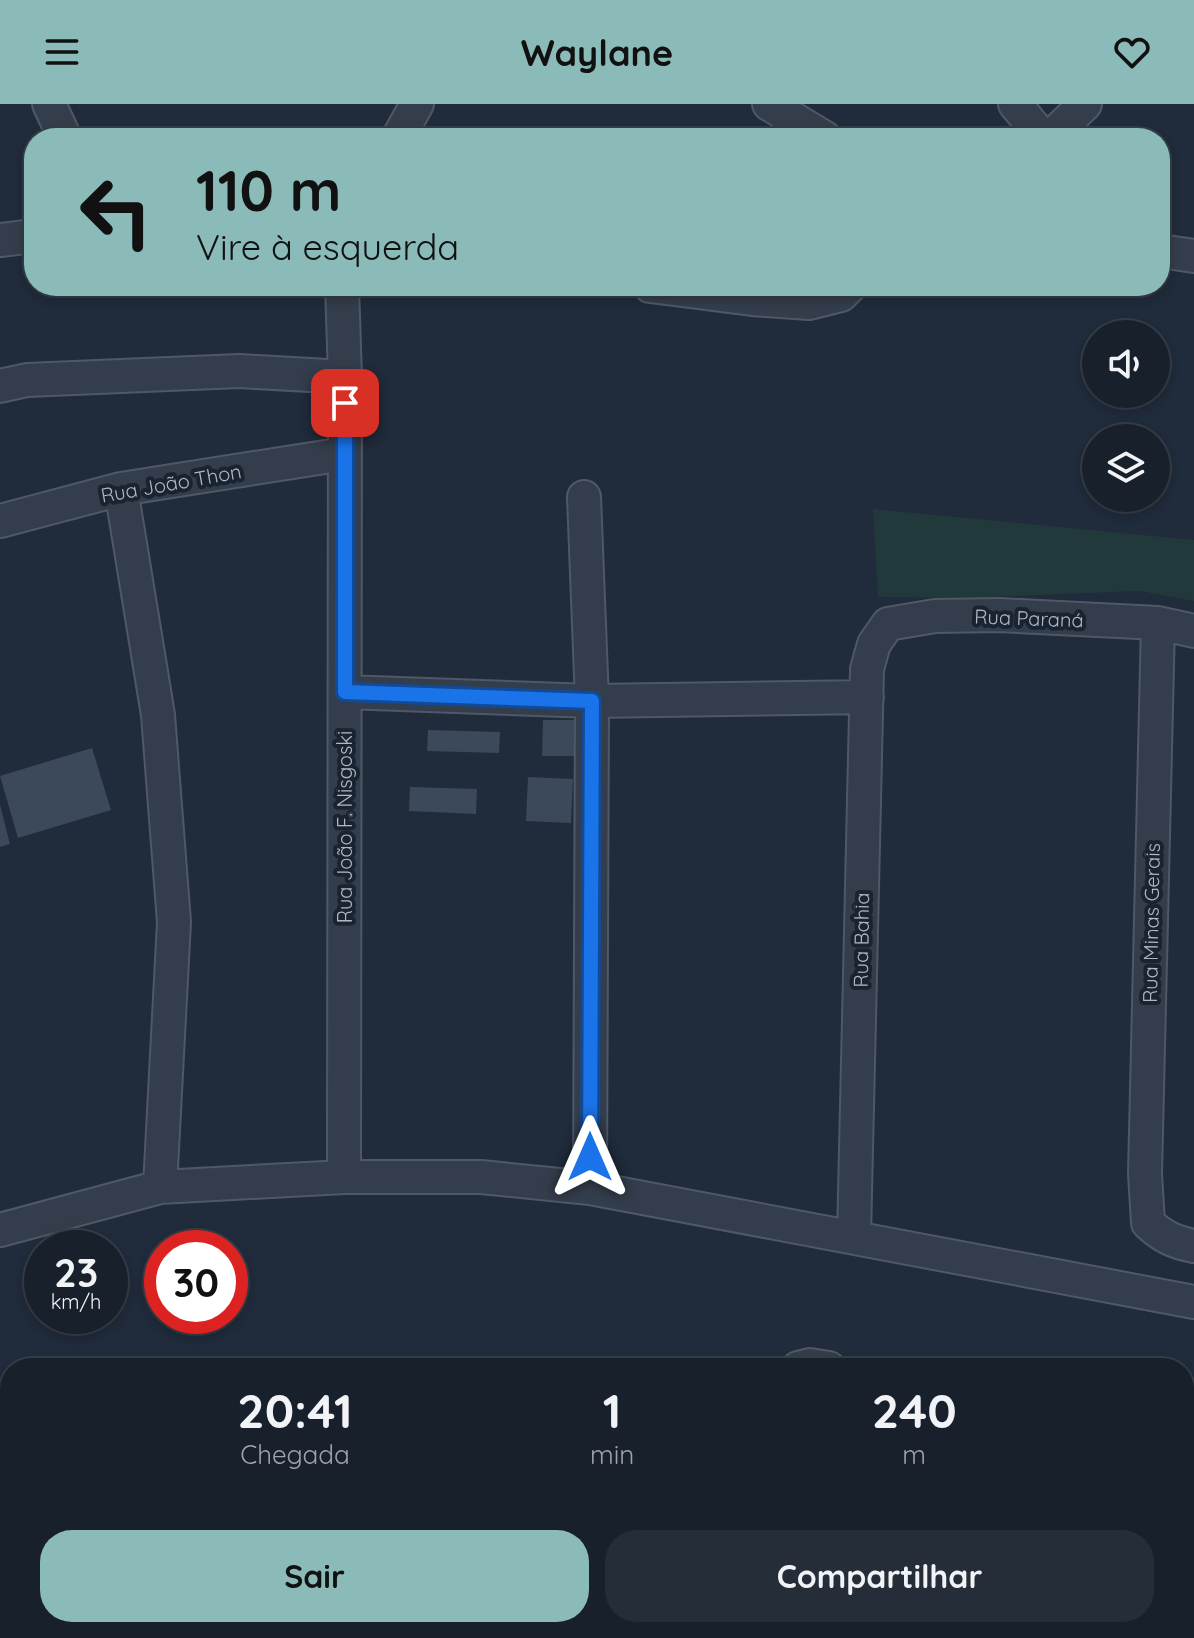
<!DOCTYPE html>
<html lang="pt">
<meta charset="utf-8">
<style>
:root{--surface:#18202c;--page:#252d38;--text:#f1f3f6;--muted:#9fa3a9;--line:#363e48;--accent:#8bbbb9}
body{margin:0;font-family:Quicksand,sans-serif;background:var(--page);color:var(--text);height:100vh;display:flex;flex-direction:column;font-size:30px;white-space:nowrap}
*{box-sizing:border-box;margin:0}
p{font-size:26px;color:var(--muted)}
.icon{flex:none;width:44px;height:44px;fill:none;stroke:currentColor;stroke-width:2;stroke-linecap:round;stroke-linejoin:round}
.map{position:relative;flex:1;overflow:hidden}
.sheet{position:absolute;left:0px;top:1254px;width:1194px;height:280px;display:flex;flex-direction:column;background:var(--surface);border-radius:32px 32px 0 0;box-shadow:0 4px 12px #0003,0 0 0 2px var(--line)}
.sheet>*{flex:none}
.guide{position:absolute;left:24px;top:24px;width:1146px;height:168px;border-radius:32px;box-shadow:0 4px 12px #0003,0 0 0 2px var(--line);background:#8bbbb9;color:#111;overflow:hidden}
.controls{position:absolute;left:1082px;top:216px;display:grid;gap:16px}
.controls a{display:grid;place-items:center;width:88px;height:88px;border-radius:50%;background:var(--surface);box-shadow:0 4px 12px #0003,0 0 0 2px var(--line);font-size:40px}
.speed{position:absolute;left:24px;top:1126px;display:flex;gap:16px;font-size:40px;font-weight:700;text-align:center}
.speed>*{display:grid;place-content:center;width:104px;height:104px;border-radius:50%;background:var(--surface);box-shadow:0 4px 12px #0003,0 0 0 2px var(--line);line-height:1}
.speed small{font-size:20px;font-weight:400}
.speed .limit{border:12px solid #d22;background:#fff;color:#111}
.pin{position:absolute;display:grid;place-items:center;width:68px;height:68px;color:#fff;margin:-34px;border-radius:16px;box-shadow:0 4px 12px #0006}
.me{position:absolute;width:88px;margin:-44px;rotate:0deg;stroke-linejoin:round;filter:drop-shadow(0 0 6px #0008)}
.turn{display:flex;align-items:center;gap:28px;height:168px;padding:0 40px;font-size:36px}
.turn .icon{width:104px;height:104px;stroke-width:2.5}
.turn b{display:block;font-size:56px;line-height:68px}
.eta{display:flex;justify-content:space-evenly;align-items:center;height:136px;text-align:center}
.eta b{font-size:48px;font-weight:800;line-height:56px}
.action{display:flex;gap:16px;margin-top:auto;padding:16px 40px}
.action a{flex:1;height:92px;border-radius:32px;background:var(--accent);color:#111;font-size:32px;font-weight:800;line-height:92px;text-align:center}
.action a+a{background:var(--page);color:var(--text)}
header{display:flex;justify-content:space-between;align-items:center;height:104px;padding:0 40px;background:var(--accent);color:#111;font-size:36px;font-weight:800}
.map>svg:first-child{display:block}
.green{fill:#22393c}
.building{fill:#3c495b}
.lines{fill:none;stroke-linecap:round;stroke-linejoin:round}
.minor-casing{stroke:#4f5866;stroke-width:36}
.highway-casing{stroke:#3f4856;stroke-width:48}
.minor{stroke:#343d4b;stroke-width:32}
.highway{stroke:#726551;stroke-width:44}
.route-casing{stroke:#114b97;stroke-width:20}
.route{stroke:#1a73e8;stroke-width:14}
.labels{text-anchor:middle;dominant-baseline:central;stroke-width:8;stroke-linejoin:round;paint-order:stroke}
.street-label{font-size:20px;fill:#afb8c8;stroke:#1a2330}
</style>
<header><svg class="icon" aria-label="menu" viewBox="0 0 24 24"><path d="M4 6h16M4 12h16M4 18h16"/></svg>Waylane<svg class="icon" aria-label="heart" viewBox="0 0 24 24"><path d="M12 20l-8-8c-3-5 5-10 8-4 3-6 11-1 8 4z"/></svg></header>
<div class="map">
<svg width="1194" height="1534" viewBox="0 0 1194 1534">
<rect width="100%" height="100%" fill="#202b3b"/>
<path class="green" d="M 873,405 L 1194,436 L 1194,497 L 1140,487 L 960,494 L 878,493 Z"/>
<path class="building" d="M 543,616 L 588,616 L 588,652 L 542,652 Z
M 428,626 L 500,628 L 499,649 L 427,647 Z
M 92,644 L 111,706 L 18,734 L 0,672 Z
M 528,673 L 573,675 L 571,719 L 526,717 Z
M 410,683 L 477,685 L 476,710 L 409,707 Z
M 0,701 L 10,740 L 0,743 Z"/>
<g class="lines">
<defs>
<path id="minor" d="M 49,0 L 65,34
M 769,0 L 825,34
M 1015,0 L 1043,34
M 398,34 L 417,0
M 1050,34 L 1085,0
M 0,136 L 34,132
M 1160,147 L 1194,152
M 342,182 L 345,273 L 344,1073
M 650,182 L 752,195 L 809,199 L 841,191 L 850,182
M 0,282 L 27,276 L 239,267 L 345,273
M 121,385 L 158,611 L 174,818 L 160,1083
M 584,393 L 592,597 L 590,1084
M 0,417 L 121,385 L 344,350
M 1158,519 L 1145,1070 L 1148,1119 C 1163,1133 1174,1138 1194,1142
M 345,588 L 592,597 L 867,593
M 0,1126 L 160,1083 L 344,1073 L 481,1073 L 590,1084 L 1194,1198
M 854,1133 L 867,565 L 874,540 L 888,520 L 935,512 L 999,511 L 1158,519 L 1194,527
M 798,1264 L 810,1261 L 829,1264
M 1184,1430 L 1194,1433
M 168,1534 L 185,1524"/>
<path id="highway" d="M 1126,1524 L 1163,1534
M 319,1534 L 342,1524"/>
</defs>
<use href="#minor" class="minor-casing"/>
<use href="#highway" class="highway-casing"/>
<use href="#minor" class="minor"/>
<use href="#highway" class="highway"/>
</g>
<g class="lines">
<defs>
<path id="route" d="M 345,299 L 345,588 L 592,597 L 590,1053"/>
</defs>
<use href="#route" class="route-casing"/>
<use href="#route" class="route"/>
</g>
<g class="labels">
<g class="street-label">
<text transform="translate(171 379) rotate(-10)">Rua João Thon</text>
<text transform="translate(1029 514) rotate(2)">Rua Paraná</text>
<text transform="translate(344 723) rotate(-90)">Rua João F. Nisgoski</text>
<text transform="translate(1151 819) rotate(-89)">Rua Minas Gerais</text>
<text transform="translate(861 836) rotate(-89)">Rua Bahia</text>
</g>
</g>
</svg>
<div class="controls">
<a><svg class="icon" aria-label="sound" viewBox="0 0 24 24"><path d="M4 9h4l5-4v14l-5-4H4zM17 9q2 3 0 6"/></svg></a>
<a><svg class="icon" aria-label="layers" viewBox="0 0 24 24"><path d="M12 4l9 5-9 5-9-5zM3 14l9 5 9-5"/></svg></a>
</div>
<div class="speed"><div>23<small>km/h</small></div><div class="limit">30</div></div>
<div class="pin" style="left:345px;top:299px;background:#d93025"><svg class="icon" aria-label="arrive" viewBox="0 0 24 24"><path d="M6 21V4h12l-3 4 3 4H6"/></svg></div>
<svg class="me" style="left:590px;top:1053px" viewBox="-20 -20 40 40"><path d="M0-17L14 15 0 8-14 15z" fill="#1a73e8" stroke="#fff" stroke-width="4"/></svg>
<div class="guide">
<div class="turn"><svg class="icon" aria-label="left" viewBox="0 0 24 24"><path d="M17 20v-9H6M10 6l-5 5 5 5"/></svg><div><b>110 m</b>Vire à esquerda</div></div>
</div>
<section class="sheet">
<div class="eta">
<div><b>20:41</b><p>Chegada</p></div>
<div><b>1</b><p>min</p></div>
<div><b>240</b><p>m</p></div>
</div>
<div class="action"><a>Sair</a><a>Compartilhar</a></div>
</section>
</div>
